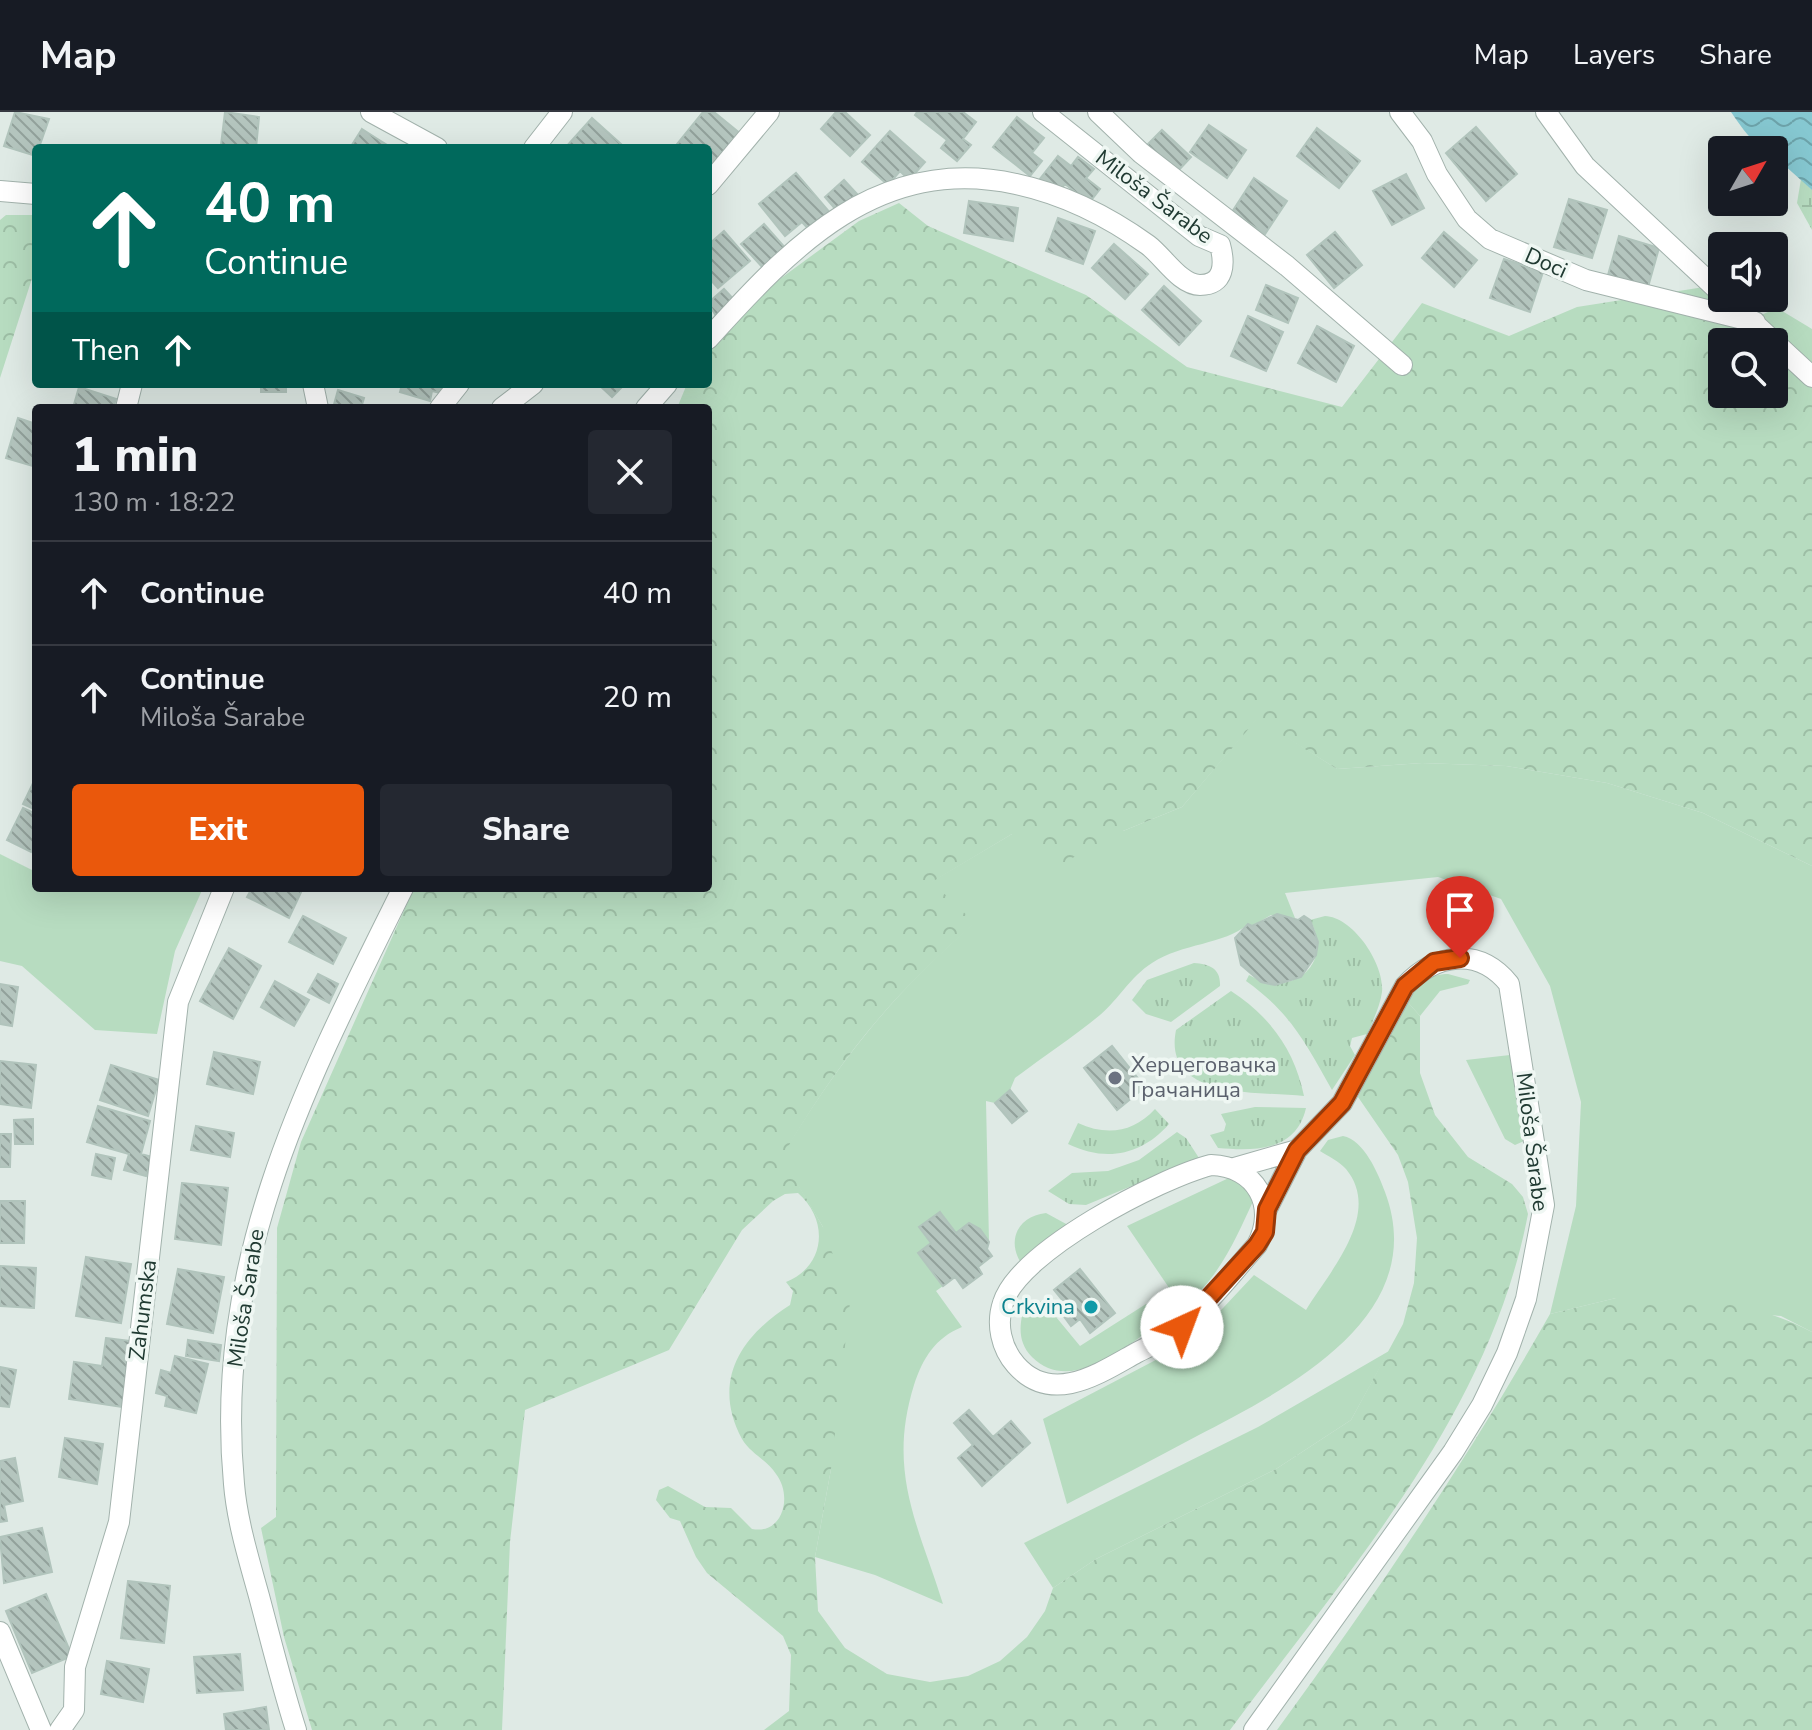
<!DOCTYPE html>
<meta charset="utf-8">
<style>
:root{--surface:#171b24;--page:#242831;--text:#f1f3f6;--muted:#9ea1a6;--line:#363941;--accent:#ea580c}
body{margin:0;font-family:"Nunito Sans",sans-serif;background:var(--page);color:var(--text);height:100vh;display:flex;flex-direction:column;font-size:30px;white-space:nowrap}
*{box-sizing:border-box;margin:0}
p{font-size:26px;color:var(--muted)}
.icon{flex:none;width:44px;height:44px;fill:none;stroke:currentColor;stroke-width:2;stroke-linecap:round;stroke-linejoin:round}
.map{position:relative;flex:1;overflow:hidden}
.details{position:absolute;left:32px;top:292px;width:680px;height:488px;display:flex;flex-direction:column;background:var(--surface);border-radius:8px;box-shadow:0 8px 32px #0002}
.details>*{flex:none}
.top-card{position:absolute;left:32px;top:32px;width:680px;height:244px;border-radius:8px;box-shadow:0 8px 32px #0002;background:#00695c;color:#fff;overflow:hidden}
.needle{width:52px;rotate:51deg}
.buttons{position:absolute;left:1708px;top:24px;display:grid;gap:16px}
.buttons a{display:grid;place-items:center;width:80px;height:80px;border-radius:8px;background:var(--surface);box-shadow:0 8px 32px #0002;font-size:40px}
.pin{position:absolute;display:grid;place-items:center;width:68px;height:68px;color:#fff;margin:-82px -34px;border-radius:50% 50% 50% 0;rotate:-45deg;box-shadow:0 0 8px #0007}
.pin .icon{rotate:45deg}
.me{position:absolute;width:88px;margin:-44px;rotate:43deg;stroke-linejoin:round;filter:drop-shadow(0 0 6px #0008)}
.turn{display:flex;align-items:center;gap:28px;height:168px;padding:0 40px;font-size:36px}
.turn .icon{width:104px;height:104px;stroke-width:2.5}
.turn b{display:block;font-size:56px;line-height:68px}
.then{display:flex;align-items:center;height:76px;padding:0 40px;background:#0003;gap:16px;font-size:30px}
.round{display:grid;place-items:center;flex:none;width:84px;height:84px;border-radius:8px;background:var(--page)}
.overview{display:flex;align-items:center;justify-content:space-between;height:136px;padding:0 40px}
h1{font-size:48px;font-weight:800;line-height:60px}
.cta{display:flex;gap:16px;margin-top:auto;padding:16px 40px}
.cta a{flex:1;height:92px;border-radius:8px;background:var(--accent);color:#fff;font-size:32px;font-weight:800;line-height:92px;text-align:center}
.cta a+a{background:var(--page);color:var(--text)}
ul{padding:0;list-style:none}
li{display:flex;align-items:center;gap:24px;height:104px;padding:0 40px;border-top:2px solid var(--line)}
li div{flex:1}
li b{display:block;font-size:30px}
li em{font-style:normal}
header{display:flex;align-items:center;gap:48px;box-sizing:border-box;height:112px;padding:0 40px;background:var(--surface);border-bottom:2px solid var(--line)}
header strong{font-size:38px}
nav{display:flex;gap:44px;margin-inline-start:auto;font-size:28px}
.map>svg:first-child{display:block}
.green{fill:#b7dcc0}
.forest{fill:url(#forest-crowns)}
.wetland{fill:url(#wetland-marsh)}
.park{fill:url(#park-tufts)}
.water{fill:url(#water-waves)}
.building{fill:url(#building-back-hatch);stroke:#b1c4bc;stroke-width:2}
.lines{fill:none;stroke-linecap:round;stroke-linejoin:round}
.minor-casing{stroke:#a2b2ac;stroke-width:22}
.minor{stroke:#fff;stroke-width:20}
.route-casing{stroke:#983908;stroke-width:20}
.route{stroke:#ea580c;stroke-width:14}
.worship-dot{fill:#6b7280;stroke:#eff7f3;stroke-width:3}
.culture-dot{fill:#0f9aa8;stroke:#eff7f3;stroke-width:3}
.labels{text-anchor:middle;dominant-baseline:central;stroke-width:7;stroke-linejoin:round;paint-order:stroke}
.street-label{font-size:22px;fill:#203a32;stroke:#eff7f3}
.worship-label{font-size:22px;fill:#5b616d;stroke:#eff7f3;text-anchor:start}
.culture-label{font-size:22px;fill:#0d838f;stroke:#eff7f3;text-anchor:end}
</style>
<header>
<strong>Map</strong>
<nav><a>Map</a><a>Layers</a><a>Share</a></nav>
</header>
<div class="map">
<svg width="1812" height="1618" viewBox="0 0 1812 1618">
<defs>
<pattern id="forest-crowns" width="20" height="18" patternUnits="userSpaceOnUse" patternTransform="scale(2)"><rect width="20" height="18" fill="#b7dcc0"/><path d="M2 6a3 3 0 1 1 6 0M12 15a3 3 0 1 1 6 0" fill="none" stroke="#9dbea5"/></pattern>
<pattern id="wetland-marsh" width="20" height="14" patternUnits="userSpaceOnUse" patternTransform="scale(2)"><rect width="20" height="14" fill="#b7dcc0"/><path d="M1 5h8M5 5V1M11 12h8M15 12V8" fill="none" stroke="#9dbea5"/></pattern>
<pattern id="park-tufts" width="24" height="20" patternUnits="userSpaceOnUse" patternTransform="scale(2)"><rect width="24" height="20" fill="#b7dcc0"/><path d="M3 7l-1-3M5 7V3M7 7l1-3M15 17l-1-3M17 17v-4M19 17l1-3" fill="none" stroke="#9dbea5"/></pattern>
<pattern id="water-waves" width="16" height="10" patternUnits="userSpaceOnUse" patternTransform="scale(2)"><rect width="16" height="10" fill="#86c8d1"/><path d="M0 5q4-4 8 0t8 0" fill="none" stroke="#6da3aa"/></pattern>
<pattern id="building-back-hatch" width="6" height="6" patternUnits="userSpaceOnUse" patternTransform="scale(2)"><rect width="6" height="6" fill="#b4c5be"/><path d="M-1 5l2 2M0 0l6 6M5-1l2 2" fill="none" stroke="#92a19b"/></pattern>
</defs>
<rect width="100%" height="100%" fill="#dfeae5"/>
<path class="green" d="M 1777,196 L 1812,217 L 1812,255 L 1759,204 Z
M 1257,606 L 1337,657 L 1422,651 L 1506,654 L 1607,671 L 1703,701 L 1812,754 L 1812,1220 L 1781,1204 L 1616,1186 L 1550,1202 L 1576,1094 L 1581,990 L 1550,874 L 1501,787 L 1438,765 L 1285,781 L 1295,806 L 1271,803 L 1252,814 L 1248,812 C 1224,833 1182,831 1152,851 C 1130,865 1119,887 1100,903 C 1073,925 1043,945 1015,966 L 1010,978 L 995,991 L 986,989 L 989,1130 L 980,1118 L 956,1121 L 940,1100 L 919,1115 L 931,1131 L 918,1141 L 943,1174 L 936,1179 L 962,1215 C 935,1226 923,1246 914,1273 C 887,1360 918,1412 943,1492 L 875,1463 L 815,1445 L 831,1357 L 823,1115 L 781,1045 C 840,948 889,886 974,811 L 931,770 L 1012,722 L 1123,719 L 1182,695 Z
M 0,742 L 36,760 L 36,776 L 203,776 L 175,839 L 157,922 L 95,918 L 22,854 L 0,849 Z
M 1448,862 L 1470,868 L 1468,872 L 1440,879 L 1420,904 L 1405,887 C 1414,872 1431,862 1448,862 Z
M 1510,943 L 1524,1029 L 1515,1033 L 1505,1027 L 1466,948 Z
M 1343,1024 C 1364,1028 1378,1061 1385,1080 C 1432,1205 1285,1278 1197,1324 C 1154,1347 1110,1370 1067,1392 L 1043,1307 L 1192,1229 L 1254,1163 L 1306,1198 C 1329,1160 1383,1102 1346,1057 C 1340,1050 1328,1044 1320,1039 L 1328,1028 Z
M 1233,1064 L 1255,1085 C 1237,1124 1220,1165 1186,1192 L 1178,1189 L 1127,1114 Z
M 1046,1101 L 1068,1113 L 1021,1151 C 1006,1127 1019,1104 1046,1101 Z
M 1042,1188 L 1080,1234 L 1146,1192 L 1161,1210 C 1128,1233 1071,1284 1032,1245 C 1020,1233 1019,1219 1022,1204 Z
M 1389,1239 L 1351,1308 L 1276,1357 L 1096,1447 L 1053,1476 L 1024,1431 L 1258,1315 Z"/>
<path class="forest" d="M 899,91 L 928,114 L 1086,183 L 1187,255 L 1342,295 L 1422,191 L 1509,224 L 1577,195 L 1704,175 L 1766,230 L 1722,230 L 1722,282 L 1774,282 L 1774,237 L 1812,276 L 1812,754 L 1703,701 L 1607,671 L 1506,654 L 1422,651 L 1337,657 L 1257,607 L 1182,695 L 1123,719 L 1063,751 L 1012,722 L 932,770 L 975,811 C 889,886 840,947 782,1045 L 823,1115 L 850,1190 L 831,1357 L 815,1445 L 818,1499 L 845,1536 L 887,1562 L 930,1570 L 968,1564 L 1000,1549 L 1027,1525 L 1045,1499 L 1053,1476 L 1096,1447 L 1276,1357 L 1351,1308 L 1403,1212 L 1414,1171 L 1417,1126 L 1408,1070 L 1398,1043 L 1358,985 L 1405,887 L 1420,904 L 1420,961 L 1435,1003 L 1468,1045 L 1512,1072 L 1523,1085 L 1528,1102 C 1489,1304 1349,1457 1230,1618 L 764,1618 L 789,1599 L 791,1543 L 783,1524 L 707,1461 L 696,1445 L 680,1409 L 670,1406 L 656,1388 L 659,1378 L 668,1374 L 705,1395 L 731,1396 L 752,1417 C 783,1423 793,1384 776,1362 C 767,1348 751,1342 742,1327 C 711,1269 741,1224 790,1193 L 793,1179 L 786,1170 C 826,1154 829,1108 798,1081 L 785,1082 L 773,1089 L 742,1118 L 669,1238 L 525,1298 L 510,1430 L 502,1618 L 312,1618 L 284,1525 L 261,1416 L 276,1405 L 277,1116 L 301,1030 L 414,776 L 708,776 L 708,296 L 677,296 L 687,272 L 708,272 L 708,240 L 726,216 L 773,172 L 859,109 Z
M 6,103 L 36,103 L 36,154 L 0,266 L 0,108 Z
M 1676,1183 C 1725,1189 1768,1197 1812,1220 L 1812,1618 L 1277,1618 C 1375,1484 1468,1347 1550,1202 L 1616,1186 Z"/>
<path class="wetland" d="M 1801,67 L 1812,78 L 1812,118 L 1797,91 Z"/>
<path class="park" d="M 1325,804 C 1353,805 1385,852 1382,880 C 1380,894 1373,909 1367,922 L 1352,926 L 1350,934 L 1355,943 L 1332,978 C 1306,932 1291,901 1246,869 L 1249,863 C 1291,888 1335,852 1310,808 Z
M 1194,851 C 1210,852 1221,857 1220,874 L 1171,910 L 1146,902 L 1132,888 L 1147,868 Z
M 1231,879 C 1270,904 1295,939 1304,984 C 1259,979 1162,988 1176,918 Z
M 1255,995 L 1306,996 C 1296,1040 1254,1039 1218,1036 L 1210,1023 L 1224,1019 L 1226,1012 L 1221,1002 Z
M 1155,997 L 1169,1012 C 1141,1044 1105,1050 1068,1032 L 1078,1011 C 1106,1024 1133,1021 1155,997 Z
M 1177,1020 L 1186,1026 L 1199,1046 L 1086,1093 L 1069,1092 L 1048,1079 L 1072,1061 L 1108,1059 L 1139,1048 Z"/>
<path class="water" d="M 1731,0 L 1812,0 L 1812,78 L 1774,44 L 1774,38 C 1755,38 1741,14 1731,0 Z"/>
<path class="building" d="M 15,0 L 49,7 L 36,44 L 4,34 Z
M 225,0 L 259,5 L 256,36 L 221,33 Z
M 703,0 L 714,0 L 742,23 L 712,60 L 708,57 L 708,36 L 682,36 L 677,32 Z
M 845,0 L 870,23 L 850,44 L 821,17 L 836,0 Z
M 917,0 L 963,0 L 976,10 L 963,27 L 971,33 L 957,49 L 941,36 L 947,28 L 915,3 Z
M 1017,5 L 1044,26 L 1032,41 L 1042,49 L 1030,64 L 993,35 Z
M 592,6 L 622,33 L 620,36 L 565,36 Z
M 1209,13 L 1246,38 L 1227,66 L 1190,40 Z
M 1476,15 L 1517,62 L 1486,89 L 1446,41 Z
M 1317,16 L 1360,49 L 1339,76 L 1297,44 Z
M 362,17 L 376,26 L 392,36 L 350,36 Z
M 1162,18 L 1191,45 L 1176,61 L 1147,33 Z
M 890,19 L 925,50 L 909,68 L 900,59 L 888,73 L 862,50 Z
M 1058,44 L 1071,54 L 1078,45 L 1094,57 L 1086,66 L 1100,77 L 1089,91 L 1065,72 L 1057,82 L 1039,68 Z
M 796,61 L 832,103 L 811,120 L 802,110 L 785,124 L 759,92 Z
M 1406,62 L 1424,96 L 1392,113 L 1373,79 Z
M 1254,66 L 1287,89 L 1265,122 L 1232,100 Z
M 844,68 L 857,82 L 837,99 L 825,85 Z
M 1569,87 L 1607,98 L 1592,146 L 1554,135 Z
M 969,89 L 1018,96 L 1013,129 L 964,121 Z
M 1058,106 L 1095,119 L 1083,152 L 1046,139 Z
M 764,112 L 787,138 L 765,158 L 741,132 Z
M 724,119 L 750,149 L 718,176 L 708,165 L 708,133 Z
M 1335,120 L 1362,153 L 1334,176 L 1307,143 Z
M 1444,120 L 1477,148 L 1454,175 L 1422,146 Z
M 1619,124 L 1659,136 L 1648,175 L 1608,163 Z
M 1114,132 L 1148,162 L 1125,187 L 1092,156 Z
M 1504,147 L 1543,160 L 1530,200 L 1490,186 Z
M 1266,173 L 1298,186 L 1288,211 L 1256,198 Z
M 1164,174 L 1201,209 L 1179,233 L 1142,198 Z
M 724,177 L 737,191 L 718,207 L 708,191 Z
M 1248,204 L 1283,220 L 1266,259 L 1231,244 Z
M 1317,214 L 1354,234 L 1336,270 L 1298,251 Z
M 261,272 L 286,272 L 286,280 L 261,280 Z
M 402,272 L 448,272 L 445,282 L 432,279 L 430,289 L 400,280 Z
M 598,272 L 625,272 L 612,285 Z
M 79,275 L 116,287 L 113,296 L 73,296 Z
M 338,278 L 364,286 L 361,296 L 333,296 Z
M 18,306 L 36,312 L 36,355 L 6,346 Z
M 36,665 L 36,698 L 23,692 Z
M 23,696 L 36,702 L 36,728 L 31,740 L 7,728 Z
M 252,776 L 303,776 L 289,806 L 247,785 Z
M 1277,802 L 1298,808 L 1304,804 L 1310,808 L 1318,830 L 1316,843 L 1301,865 L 1275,873 L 1261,870 L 1241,853 L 1235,826 L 1248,812 L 1252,814 Z
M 303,804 L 346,826 L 333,852 L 289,830 Z
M 229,836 L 261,854 L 233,907 L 200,889 Z
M 318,862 L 338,872 L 329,891 L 308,880 Z
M 275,869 L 309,888 L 294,914 L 261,895 Z
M 0,872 L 18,875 L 12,914 L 0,912 Z
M 1112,934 L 1145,975 L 1117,998 L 1084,956 Z
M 214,940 L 260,950 L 253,982 L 207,972 Z
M 0,949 L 36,953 L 31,996 L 0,992 Z
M 111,953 L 159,968 L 148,1004 L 100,988 Z
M 1010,978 L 1027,999 L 1012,1011 L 995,991 Z
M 98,994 L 150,1009 L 141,1042 L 152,1045 L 146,1064 L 124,1058 L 129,1042 L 87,1030 Z
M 33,1007 L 33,1032 L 15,1032 L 14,1008 Z
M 196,1014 L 234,1021 L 230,1045 L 191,1038 Z
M 0,1022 L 11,1022 L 10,1055 L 0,1055 Z
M 96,1042 L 115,1046 L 111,1067 L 92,1063 Z
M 182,1071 L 228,1076 L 221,1133 L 175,1127 Z
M 0,1089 L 25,1089 L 24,1131 L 0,1131 Z
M 940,1100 L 956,1121 L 969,1111 L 980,1117 L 989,1130 L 987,1137 L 992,1144 L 978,1155 L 982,1162 L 963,1176 L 955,1165 L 943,1174 L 918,1141 L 931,1131 L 919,1115 Z
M 86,1145 L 131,1152 L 121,1211 L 76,1204 Z
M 0,1154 L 36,1156 L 34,1196 L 0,1194 Z
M 178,1157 L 224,1165 L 213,1221 L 167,1212 Z
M 1080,1157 L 1115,1201 L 1090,1221 L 1080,1207 L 1071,1214 L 1057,1195 L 1064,1190 L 1054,1178 Z
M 106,1226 L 131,1229 L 123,1295 L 69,1287 L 74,1250 L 102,1254 Z
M 188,1228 L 221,1233 L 219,1249 L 186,1244 Z
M 175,1244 L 208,1252 L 196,1301 L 165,1294 L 167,1284 L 156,1281 L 161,1258 L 171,1261 Z
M 0,1255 L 16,1258 L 9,1295 L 0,1294 Z
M 969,1298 L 993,1325 L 1011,1309 L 1030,1331 L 982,1374 L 958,1346 L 973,1333 L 954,1311 Z
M 65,1326 L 103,1332 L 97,1372 L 59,1365 Z
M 15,1346 L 23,1389 L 4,1393 L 7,1409 L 0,1410 L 0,1349 Z
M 42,1416 L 52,1460 L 4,1471 L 0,1425 Z
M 128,1469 L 170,1474 L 164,1531 L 121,1526 Z
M 46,1482 L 72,1544 L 32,1561 L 6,1499 Z
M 240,1542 L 243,1578 L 197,1581 L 194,1545 Z
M 107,1549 L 149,1557 L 143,1590 L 101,1582 Z
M 266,1595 L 269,1618 L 226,1618 L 224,1602 Z"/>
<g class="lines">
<defs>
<path id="minor" d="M 371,0 L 437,36
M 1098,0 L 1141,41 L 1287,154 L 1402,253
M 1400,0 L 1422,29 L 1437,62 L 1467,107 L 1490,127 L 1586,168 L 1755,210
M 1546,0 L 1585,54 L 1722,182
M 534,36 L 562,0
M 708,73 L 769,0
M 0,79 L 36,82
M 1727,186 L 1812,265
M 708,227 C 792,134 879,42 1016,72 C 1063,82 1109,105 1148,133 C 1163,144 1180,173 1200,173 C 1225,173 1225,151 1220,133 L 1199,124 L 1043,0
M 313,272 L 318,296
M 126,296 L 132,272
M 440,296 L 459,272
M 502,296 L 533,272
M 646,296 L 667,272
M 1211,1053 C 1256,1054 1278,1094 1257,1133 C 1233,1160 1210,1190 1183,1214 C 1171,1225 1151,1233 1136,1241 C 1100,1261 1052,1294 1016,1253 C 1001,1236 996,1212 1003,1191 C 1019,1139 1160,1066 1211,1053 Z
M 1234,1056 L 1297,1038
M 0,1520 L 41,1618
M 60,1618 L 74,1598 L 75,1555 L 119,1410 L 178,890 L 224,776
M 296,1618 C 282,1574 271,1529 259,1484 C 249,1448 237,1409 234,1372 C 213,1148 307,969 403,776
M 1254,1618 L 1453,1340 L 1482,1293 L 1507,1241 L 1526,1187 L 1544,1093 L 1509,872 C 1478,834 1435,842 1405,874 L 1342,991 L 1297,1038 L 1267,1097"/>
</defs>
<use href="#minor" class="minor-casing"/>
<use href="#minor" class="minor"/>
</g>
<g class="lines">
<defs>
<path id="route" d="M 1182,1215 L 1257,1133 L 1265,1120 L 1267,1097 L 1297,1038 L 1342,991 L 1405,874 L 1434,850 L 1460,846"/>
</defs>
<use href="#route" class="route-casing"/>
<use href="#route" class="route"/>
</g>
<circle class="worship-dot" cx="1115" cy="966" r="8"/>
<circle class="culture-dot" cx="1091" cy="1195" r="8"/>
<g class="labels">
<g class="street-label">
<text transform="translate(1154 85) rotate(37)">Miloša Šarabe</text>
<text transform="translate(1546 151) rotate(24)">Doci</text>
<text transform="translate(1532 1030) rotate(83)">Miloša Šarabe</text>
<text transform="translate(246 1186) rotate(-81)">Miloša Šarabe</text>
<text transform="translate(143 1198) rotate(-83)">Zahumska</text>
</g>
<g class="worship-label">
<text x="1131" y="953">Херцеговачка<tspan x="1131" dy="25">Грачаница</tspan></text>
</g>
<g class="culture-label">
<text x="1075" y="1195">Crkvina</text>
</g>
</g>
</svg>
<div class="buttons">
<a><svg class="needle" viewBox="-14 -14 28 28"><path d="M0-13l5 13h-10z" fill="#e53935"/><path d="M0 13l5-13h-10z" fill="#9ea1a6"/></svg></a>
<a><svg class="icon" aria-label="sound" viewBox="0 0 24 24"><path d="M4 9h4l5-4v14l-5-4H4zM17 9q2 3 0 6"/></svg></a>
<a><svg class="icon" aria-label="search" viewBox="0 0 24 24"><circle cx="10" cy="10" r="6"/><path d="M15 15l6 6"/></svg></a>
</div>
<div class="pin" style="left:1460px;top:846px;background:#d93025"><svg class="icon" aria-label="arrive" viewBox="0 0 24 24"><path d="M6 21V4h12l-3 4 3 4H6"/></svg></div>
<svg class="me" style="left:1182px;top:1215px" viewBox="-20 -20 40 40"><circle r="19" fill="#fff"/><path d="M0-13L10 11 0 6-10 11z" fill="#ea580c"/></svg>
<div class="top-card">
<div class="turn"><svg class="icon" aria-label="ahead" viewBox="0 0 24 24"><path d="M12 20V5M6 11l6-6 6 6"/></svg><div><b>40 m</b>Continue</div></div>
<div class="then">Then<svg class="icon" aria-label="ahead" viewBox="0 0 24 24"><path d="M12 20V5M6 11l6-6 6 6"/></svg></div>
</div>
<section class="details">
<div class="overview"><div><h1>1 min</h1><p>130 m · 18:22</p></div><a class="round"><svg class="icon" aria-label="close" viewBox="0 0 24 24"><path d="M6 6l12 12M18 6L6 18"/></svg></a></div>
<ul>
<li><svg class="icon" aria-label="ahead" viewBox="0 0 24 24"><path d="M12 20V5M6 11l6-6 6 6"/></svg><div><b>Continue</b></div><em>40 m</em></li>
<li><svg class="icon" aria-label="ahead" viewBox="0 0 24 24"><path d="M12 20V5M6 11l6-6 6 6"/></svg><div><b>Continue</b><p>Miloša Šarabe</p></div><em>20 m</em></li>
</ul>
<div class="cta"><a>Exit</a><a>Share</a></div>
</section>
</div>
